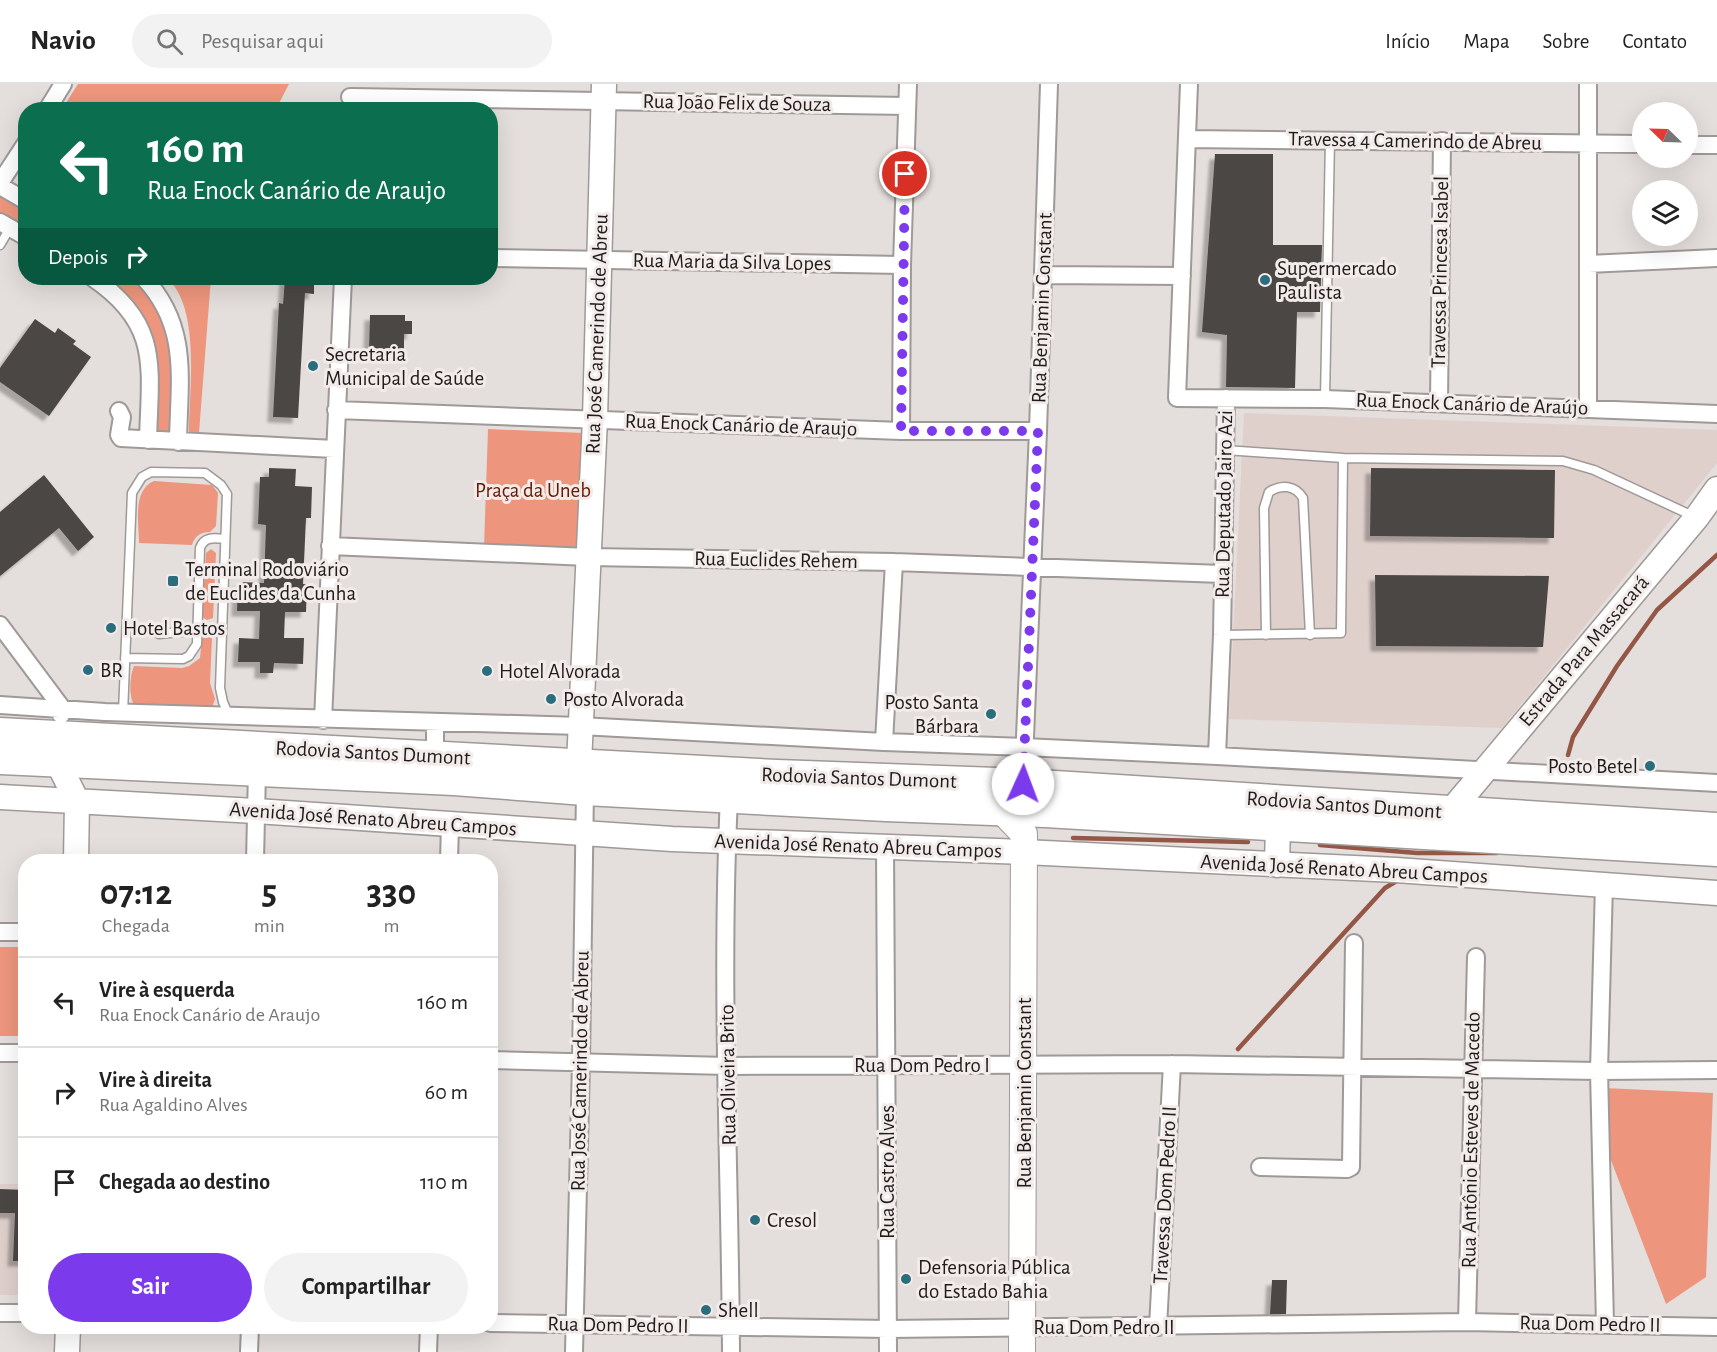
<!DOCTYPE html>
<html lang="pt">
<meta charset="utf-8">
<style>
:root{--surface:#fff;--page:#f2f2f2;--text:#222;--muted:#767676;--line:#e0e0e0;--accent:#7c3aed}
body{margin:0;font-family:"Alegreya Sans",sans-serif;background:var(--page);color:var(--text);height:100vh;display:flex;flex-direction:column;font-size:22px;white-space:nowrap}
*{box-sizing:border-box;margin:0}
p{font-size:20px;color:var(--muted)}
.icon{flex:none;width:33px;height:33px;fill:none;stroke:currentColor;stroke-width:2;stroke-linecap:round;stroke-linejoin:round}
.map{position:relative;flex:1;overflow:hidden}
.side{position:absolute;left:18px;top:770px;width:480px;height:480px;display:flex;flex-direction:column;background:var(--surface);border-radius:24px;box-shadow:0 6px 24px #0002}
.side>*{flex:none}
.top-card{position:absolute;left:18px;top:18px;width:480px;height:183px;border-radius:24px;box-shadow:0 6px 24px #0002;background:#0b6e4f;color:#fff;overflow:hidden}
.needle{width:39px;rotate:293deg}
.buttons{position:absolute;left:1632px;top:18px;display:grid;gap:12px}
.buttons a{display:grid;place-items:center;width:66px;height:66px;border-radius:50%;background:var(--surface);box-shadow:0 6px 24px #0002;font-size:30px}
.pin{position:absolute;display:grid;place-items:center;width:51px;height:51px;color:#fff;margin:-26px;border:3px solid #fff;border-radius:50%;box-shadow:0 2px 6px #0007}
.me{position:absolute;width:66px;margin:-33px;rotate:2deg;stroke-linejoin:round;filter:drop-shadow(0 0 4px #0008)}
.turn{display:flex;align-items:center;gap:21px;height:126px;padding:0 30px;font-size:27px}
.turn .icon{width:78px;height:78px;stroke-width:2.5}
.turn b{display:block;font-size:42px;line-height:51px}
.then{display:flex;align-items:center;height:57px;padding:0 30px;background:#0003;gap:12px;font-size:22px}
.eta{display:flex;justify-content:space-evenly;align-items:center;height:102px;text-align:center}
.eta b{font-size:36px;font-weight:700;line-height:42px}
.primary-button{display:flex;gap:12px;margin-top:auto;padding:12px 30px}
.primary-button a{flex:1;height:69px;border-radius:36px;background:var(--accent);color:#fff;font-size:24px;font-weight:700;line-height:69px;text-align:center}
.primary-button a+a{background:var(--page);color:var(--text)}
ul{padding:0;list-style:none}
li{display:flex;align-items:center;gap:18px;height:90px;padding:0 30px;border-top:2px solid var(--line)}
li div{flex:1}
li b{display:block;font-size:22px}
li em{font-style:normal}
header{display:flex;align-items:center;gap:36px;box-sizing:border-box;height:84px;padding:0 30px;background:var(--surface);border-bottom:2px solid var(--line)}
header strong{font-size:28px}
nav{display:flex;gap:33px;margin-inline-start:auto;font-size:21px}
.search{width:420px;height:54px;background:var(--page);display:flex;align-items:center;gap:15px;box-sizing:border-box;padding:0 21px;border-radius:33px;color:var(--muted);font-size:22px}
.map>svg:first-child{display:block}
.built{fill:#dfd0cc}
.green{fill:#ee967d}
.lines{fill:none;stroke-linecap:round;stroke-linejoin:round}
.stream{stroke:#945645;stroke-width:4.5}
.building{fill:#4c4745;filter:url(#shadow)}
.lane-casing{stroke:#9f9997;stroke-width:11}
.street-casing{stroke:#9f9997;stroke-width:20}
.secondary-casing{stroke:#9f9997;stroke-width:27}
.primary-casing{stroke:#9f9997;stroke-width:28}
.highway-casing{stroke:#9f9997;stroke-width:33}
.lane{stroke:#fff;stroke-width:8}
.street{stroke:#fff;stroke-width:16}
.secondary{stroke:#fff;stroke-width:24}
.primary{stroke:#fff;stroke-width:26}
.highway{stroke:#fff;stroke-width:30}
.route{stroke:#7c3aed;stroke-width:10;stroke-dasharray:0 18}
.poi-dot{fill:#2a6e7e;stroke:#f2ebe9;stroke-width:2}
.labels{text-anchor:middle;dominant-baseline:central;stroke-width:6;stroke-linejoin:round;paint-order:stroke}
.street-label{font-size:21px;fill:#1f1d1c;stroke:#f2ebe9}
.poi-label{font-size:21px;fill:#1f1d1c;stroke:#f2ebe9;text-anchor:start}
.park-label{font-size:21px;fill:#691900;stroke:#f2ebe9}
</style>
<header>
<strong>Navio</strong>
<div class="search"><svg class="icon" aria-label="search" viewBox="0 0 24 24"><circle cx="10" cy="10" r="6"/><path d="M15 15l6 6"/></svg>Pesquisar aqui</div>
<nav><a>Início</a><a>Mapa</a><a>Sobre</a><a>Contato</a></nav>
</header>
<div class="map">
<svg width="1717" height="1268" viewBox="0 0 1717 1268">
<defs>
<filter id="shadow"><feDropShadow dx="-5.5" dy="5.5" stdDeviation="1.5" flood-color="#0004"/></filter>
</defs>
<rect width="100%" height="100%" fill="#e4dedc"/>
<path class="built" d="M 1244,329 L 1717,346 L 1717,379 L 1502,644 L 1229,635 Z
M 0,1100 L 25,1100 L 25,1211 L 0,1211 Z"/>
<path class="green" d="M 78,0 L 289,0 L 276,25 L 62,25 Z
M 0,111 L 25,126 L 25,146 L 0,132 Z
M 105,194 L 133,194 L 140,198 L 160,228 L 172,262 L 173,344 L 167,348 L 160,348 L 155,343 L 156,263 L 145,235 L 127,210 Z
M 167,194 L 211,194 L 199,349 L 189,348 C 189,306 201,224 167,194 Z
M 488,345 L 583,349 L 579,466 L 484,463 Z
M 154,397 L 212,401 L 218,409 L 216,442 L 210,448 C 200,448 195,452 192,461 L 139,459 C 139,439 132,406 154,397 Z
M 211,465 L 216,469 L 213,534 L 207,536 L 202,533 L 206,469 Z
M 207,551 L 212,554 L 210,599 L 215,615 L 212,624 L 135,622 C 128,613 130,591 134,582 L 182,584 L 189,582 L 200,574 L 202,554 Z
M 0,863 L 25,863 L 25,952 L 0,952 Z
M 1604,1004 L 1713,1009 L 1706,1193 L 1666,1220 L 1604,1058 Z"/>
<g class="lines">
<path class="stream" d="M 1568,671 L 1573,653 L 1617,582 L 1657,526 L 1717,471
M 1073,754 L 1248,758
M 1320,761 L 1417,769 L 1497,769
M 1238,965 L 1385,804 L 1395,798"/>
</g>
<path class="building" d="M 1215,70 L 1273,70 L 1273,161 L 1322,161 L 1320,228 L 1297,228 L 1295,304 L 1226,303 L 1227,251 L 1202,248 Z
M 285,194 L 314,194 L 314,210 L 305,209 L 298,334 L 273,333 L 279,219 L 283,220 Z
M 370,231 L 405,231 L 405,237 L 412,237 L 412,250 L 404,250 L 404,265 L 369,265 Z
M 35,235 L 55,249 L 58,244 L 76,257 L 73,260 L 91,273 L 49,332 L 0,298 L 0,284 Z
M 269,384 L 296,385 L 295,402 L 312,403 L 311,434 L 306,434 L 303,500 L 307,500 L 306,528 L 285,528 L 284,554 L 304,554 L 303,580 L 274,579 L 273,589 L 260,589 L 260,578 L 238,578 L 239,554 L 259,555 L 260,527 L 237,527 L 238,498 L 264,499 L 266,441 L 258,440 L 260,393 L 269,393 Z
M 1371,384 L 1555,386 L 1554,454 L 1370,452 Z
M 44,391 L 94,453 L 78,467 L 59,444 L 0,492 L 0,428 Z
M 1375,491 L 1549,492 L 1543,563 L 1376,562 Z
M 0,1105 L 26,1106 L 26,1177 L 13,1177 L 15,1129 L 0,1129 Z
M 1272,1196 L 1287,1196 L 1286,1230 L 1270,1230 Z"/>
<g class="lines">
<defs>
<path id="lane" d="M 0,161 L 10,144
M 1325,315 L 1330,55
M 1225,366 L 1343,374 L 1563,377 L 1594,386 L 1695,433
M 159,550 L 221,544
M 1222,551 L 1341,549 L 1343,374
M 1266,551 L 1264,424 L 1269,408 C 1281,400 1295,401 1303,414 L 1310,551
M 125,574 L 183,575 L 189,572 L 197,560 L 200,464 C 204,452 215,454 225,455
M 123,629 L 132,409 L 142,393 L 151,388 L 205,389 L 221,401 L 227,410 L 220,604 L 223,618 L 229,632"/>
<path id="street" d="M 1189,0 L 1177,314 L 1325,315 L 1717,330
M 1588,0 L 1588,324
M 350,13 L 907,22
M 47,26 L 63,0
M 1188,55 L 1642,60
M 1688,61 L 1717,61
M 0,99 L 26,59
M 0,102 L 26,117
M 0,138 L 26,153
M 490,174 L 902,181
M 1588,180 L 1717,174
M 1043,191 L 1182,192
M 93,194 C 161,240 150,283 148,356
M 144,194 C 190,243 179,296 178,358
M 1439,319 L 1442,57
M 336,326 L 901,347 L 1038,347
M 119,327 L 122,333 L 119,351 L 121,354 L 334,365
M 901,347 L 902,181 L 908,0
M 330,462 L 588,473 L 894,478 L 1222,490
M 0,541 L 62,624 L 61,631
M 0,621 L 105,628 L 580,642 L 884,658 L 1024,663 L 1217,672 L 1717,699
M 323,636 L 343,194
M 884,658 L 894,478
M 435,672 L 435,639
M 1217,672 L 1222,551 L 1226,314
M 1023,700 L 1038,347 L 1049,0
M 729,714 C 720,898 730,1083 731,1268
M 885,764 L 888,1268
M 255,777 L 257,686
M 449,777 L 450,740
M 1604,800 L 1599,987 L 1605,1240
M 0,848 L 26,848
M 0,969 L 26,969
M 490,976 L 727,982 L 1172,980 L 1599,987 L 1717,986
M 1260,1083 L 1347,1085 L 1351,1083 L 1354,859
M 0,1229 L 26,1229
M 1467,1238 L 1476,873
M 490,1239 L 888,1245 L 1467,1238 L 1717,1243
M 1158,1243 L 1172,980
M 249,1268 L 250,1242
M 428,1268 L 429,1242
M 574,1268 L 581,978 L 585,706"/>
<path id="secondary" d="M 58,663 L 57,677 L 77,717 L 76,777
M 579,680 L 595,335 L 604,0
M 0,713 L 256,727 L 672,755 L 1024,768 L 1396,786 L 1717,809
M 1450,728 L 1697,433 L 1717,405
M 1277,781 L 1278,741
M 67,1268 L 68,1242"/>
<path id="primary" d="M 1001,713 L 1002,727 L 1024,750 L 1022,1268"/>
<path id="highway" d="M 0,649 L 777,691 L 1023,700 L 1717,744
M 0,675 L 454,696 L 585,706 L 886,722 L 1045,728 L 1717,767"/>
</defs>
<use href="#lane" class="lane-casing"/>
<use href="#street" class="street-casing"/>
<use href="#secondary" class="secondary-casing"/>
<use href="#primary" class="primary-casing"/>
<use href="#highway" class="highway-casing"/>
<use href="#lane" class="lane"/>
<use href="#street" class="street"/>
<use href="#secondary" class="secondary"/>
<use href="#primary" class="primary"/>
<use href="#highway" class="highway"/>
</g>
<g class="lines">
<path class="route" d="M 905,90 L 901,347 L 1038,347 L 1023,700"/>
</g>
<g class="poi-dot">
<circle cx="1265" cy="196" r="6"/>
<circle cx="313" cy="282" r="6"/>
<rect x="167" y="491" width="12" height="12" rx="3"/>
<circle cx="111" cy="544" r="6"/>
<circle cx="88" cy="586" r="6"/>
<circle cx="487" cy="587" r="6"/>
<circle cx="551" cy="615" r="6"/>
<circle cx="991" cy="630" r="6"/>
<circle cx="1650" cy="682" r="6"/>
<circle cx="755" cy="1136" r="6"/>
<circle cx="906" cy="1195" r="6"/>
<circle cx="706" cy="1226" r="6"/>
</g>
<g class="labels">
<g class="street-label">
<text transform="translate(737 19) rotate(1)">Rua João Felix de Souza</text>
<text transform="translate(1415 57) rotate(1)">Travessa 4 Camerindo de Abreu</text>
<text transform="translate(732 178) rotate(1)">Rua Maria da Silva Lopes</text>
<text transform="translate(1440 188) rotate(-89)">Travessa Princesa Isabel</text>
<text transform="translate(1042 224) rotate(-88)">Rua Benjamin Constant</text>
<text transform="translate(597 250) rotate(-88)">Rua José Camerindo de Abreu</text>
<text transform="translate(1472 320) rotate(2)">Rua Enock Canário de Araújo</text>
<text transform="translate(741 341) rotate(2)">Rua Enock Canário de Araujo</text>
<text transform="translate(1224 420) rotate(-89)">Rua Deputado Jairo Azi</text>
<text transform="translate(776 476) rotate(1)">Rua Euclides Rehem</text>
<text transform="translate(1584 567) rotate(-50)">Estrada Para Massacará</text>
<text transform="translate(373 669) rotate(3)">Rodovia Santos Dumont</text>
<text transform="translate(859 694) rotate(2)">Rodovia Santos Dumont</text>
<text transform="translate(1344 721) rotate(4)">Rodovia Santos Dumont</text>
<text transform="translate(373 735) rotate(4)">Avenida José Renato Abreu Campos</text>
<text transform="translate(858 762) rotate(2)">Avenida José Renato Abreu Campos</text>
<text transform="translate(1344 785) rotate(3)">Avenida José Renato Abreu Campos</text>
<text x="922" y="981">Rua Dom Pedro I</text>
<text transform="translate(580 987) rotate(-89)">Rua José Camerindo de Abreu</text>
<text transform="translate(728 991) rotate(-91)">Rua Oliveira Brito</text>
<text transform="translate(1024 1009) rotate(-90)">Rua Benjamin Constant</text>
<text transform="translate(1471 1056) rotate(-89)">Rua Antônio Esteves de Macedo</text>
<text transform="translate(887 1088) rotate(-90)">Rua Castro Alves</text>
<text transform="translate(1165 1111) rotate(-87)">Travessa Dom Pedro II</text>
<text transform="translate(1590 1240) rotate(1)">Rua Dom Pedro II</text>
<text transform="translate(618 1241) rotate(1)">Rua Dom Pedro II</text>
<text x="1104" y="1243">Rua Dom Pedro II</text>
</g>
<g class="poi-label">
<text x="1277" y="184">Supermercado<tspan x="1277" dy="24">Paulista</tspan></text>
<text x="325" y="270">Secretaria<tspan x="325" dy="24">Municipal de Saúde</tspan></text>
<text x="185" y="485">Terminal Rodoviário<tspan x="185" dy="24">de Euclides da Cunha</tspan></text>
<text x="123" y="544">Hotel Bastos</text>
<text x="100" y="586">BR</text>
<text x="499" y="587">Hotel Alvorada</text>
<text x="563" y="615">Posto Alvorada</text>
<text x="979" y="618" text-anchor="end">Posto Santa<tspan x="979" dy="24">Bárbara</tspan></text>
<text x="1638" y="682" text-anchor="end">Posto Betel</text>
<text x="767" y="1136">Cresol</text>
<text x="918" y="1183">Defensoria Pública<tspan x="918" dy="24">do Estado Bahia</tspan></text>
<text x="718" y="1226">Shell</text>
</g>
<g class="park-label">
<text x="533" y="406">Praça da Uneb</text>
</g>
</g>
</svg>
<div class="buttons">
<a><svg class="needle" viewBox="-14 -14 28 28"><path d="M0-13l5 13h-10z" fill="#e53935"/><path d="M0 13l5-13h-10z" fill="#767676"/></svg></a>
<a><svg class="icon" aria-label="layers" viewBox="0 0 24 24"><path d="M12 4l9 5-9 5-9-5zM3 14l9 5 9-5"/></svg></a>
</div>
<div class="pin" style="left:905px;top:90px;background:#d93025"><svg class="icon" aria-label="arrive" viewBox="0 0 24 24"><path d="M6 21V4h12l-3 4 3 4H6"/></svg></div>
<svg class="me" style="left:1023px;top:700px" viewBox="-20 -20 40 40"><circle r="19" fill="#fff"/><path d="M0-13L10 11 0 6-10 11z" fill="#7c3aed"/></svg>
<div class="top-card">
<div class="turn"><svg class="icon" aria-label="left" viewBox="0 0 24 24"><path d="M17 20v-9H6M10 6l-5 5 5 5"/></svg><div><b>160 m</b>Rua Enock Canário de Araujo</div></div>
<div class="then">Depois<svg class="icon" aria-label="right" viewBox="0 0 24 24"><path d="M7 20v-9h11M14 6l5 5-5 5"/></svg></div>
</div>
<section class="side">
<div class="eta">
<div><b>07:12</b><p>Chegada</p></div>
<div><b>5</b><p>min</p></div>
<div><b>330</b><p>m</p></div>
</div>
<ul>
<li><svg class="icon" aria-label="left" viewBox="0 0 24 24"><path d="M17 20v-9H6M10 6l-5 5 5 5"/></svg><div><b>Vire à esquerda</b><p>Rua Enock Canário de Araujo</p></div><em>160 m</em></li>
<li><svg class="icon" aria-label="right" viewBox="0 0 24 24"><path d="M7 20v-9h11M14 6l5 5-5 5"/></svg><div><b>Vire à direita</b><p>Rua Agaldino Alves</p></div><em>60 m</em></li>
<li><svg class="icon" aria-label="arrive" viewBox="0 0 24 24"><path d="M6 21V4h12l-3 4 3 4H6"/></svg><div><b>Chegada ao destino</b></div><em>110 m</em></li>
</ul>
<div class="primary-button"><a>Sair</a><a>Compartilhar</a></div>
</section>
</div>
